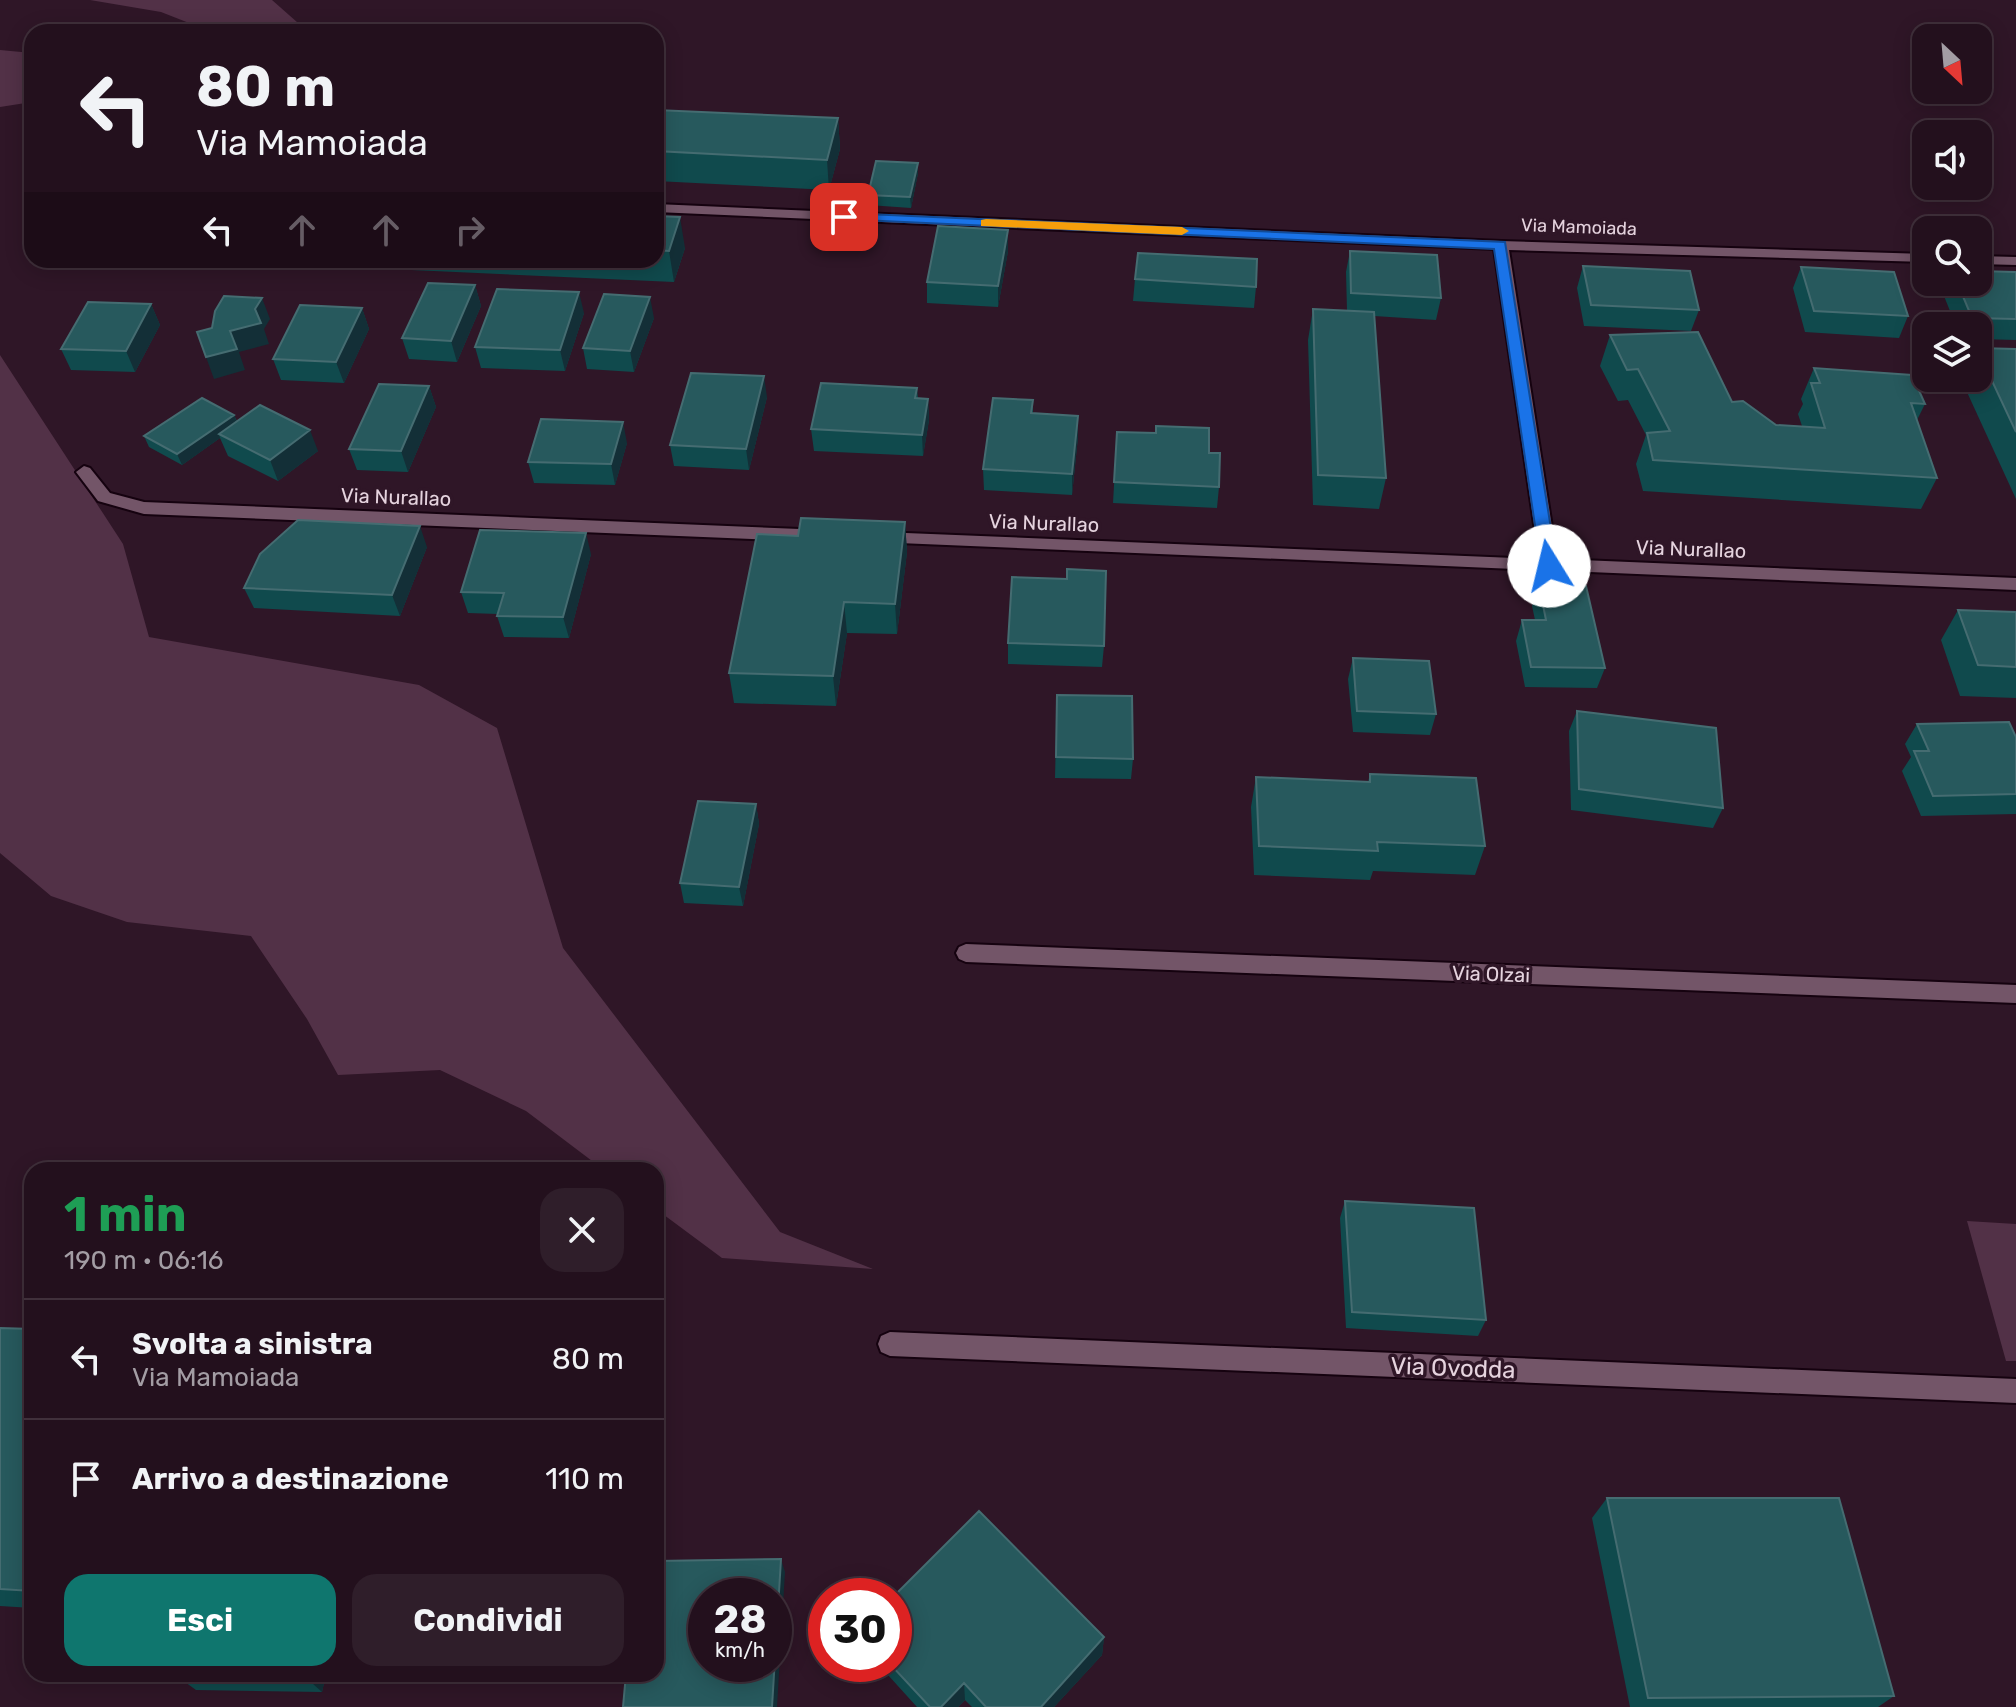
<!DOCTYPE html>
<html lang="it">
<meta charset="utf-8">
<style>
:root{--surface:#23101d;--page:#2f1e2a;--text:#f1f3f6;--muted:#a39da4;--line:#40303b;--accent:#0f766e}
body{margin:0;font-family:Rubik,sans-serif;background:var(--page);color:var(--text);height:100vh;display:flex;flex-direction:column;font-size:30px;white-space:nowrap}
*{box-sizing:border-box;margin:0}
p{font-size:26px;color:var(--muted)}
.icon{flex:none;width:44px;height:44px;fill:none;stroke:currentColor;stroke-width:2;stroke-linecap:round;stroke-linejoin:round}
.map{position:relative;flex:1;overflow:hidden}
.details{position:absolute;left:24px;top:1162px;width:640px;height:520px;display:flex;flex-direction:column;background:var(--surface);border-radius:24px;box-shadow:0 4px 20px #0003,0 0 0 2px var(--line)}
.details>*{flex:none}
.banner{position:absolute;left:24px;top:24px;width:640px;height:244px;border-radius:24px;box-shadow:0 4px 20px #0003,0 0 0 2px var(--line);background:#23101d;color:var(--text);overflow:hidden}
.needle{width:52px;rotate:154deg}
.fabs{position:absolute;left:1912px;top:24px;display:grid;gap:16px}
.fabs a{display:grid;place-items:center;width:80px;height:80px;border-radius:16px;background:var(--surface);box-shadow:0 4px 20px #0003,0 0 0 2px var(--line);font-size:40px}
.speed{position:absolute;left:688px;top:1578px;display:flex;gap:16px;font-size:40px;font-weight:700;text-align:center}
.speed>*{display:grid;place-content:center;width:104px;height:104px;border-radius:50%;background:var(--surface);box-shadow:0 4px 20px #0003,0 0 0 2px var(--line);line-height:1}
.speed small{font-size:20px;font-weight:400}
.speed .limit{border:12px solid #d22;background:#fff;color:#111}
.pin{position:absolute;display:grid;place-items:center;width:68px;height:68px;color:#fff;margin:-34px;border-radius:16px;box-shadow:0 4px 12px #0006}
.me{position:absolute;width:88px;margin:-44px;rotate:351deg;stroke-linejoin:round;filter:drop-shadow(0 0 6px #0008)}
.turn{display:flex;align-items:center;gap:28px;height:168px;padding:0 40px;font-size:36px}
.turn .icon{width:104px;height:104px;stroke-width:2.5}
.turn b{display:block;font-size:56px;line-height:68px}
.lanes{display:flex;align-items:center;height:76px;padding:0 40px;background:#0003;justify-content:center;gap:40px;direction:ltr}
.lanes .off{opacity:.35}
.round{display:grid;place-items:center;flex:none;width:84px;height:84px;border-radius:24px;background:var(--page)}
.head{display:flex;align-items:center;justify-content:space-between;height:136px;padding:0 40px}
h1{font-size:48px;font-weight:700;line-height:60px;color:#1e9e55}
.primary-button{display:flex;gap:16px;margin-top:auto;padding:16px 40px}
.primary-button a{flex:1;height:92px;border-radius:24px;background:var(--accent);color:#fff;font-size:32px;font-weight:700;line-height:92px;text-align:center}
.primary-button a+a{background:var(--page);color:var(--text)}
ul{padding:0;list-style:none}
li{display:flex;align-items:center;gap:24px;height:120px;padding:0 40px;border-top:2px solid var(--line)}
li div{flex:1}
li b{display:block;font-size:30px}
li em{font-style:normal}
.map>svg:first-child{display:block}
.green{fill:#523147}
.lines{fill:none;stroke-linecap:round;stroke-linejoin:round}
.street-casing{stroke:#15020f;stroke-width:4}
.street{fill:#735568;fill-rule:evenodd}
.wall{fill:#104a4d}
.shaded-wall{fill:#132f37}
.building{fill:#27595d;stroke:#456c71;stroke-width:2;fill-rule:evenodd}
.route{fill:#1a73e8;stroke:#114b97;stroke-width:2}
.slow{fill:#f59e0b}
.labels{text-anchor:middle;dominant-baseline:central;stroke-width:7;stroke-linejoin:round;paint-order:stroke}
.far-street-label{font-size:18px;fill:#e5d3de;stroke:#2f1627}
.street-label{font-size:20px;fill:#e5d3de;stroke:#2f1627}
.near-street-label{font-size:24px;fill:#e5d3de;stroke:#2f1627}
</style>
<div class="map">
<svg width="2016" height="1707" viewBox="0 0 2016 1707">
<rect width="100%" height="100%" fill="#2f1627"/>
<path class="green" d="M 90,0 L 272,0 L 306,30 L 212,32 L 161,12 Z
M 0,50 L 32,53 L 32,102 L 0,107 Z
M 0,355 L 123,544 L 149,637 L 419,685 L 497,728 L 563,948 L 780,1232 L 873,1269 L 722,1258 L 656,1209 L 656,1170 L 604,1170 L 526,1111 L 440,1070 L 338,1075 L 307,1019 L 251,936 L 127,922 L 51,896 L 0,853 Z
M 1967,1221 L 2016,1224 L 2016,1361 L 2006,1361 Z"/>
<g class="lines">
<defs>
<path id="street" d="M 656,204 L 1501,241 L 1926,254 L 1926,262 L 1509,250 L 1557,559 L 2016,578 L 2016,590 L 875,542 L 872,538 L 881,532 L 1539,559 L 1494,249 L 656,212 Z
M 1978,256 L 2016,257 L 2016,265 L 1978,264 Z
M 84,466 L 90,468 L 110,493 L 144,502 L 825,530 L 834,536 L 825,542 L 144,514 L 98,501 L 76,472 Z
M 966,944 L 2016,985 L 2016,1003 L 966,962 L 959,959 L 956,953 L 959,947 Z
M 890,1332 L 2016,1379 L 2016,1403 L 890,1356 L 881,1352 L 878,1344 L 881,1336 Z"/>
</defs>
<use href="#street" class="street-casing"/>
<use href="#street" class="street"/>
</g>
<path class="wall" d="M 656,110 L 838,118 L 840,149 L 829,190 L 656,181 Z
M 918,163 L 918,173 L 911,208 L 868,205 L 868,195 Z
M 656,216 L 685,248 L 674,282 L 324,266 L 322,260 L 656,260 Z
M 1008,251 L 998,307 L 927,303 L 927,282 Z
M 1350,251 L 1441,298 L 1436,320 L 1374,316 L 1386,478 L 1379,509 L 1313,505 L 1308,340 L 1313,309 L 1347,311 L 1346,272 Z
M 1583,266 L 1699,310 L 1691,331 L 1584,326 L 1577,288 Z
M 1801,267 L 1908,316 L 1899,338 L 1805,332 L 1793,288 Z
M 2016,272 L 2016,340 L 1978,339 L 1978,326 L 1956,326 L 1942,291 L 1946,282 L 1978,282 Z
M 1135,279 L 1256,287 L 1254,308 L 1133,301 Z
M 475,285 L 481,306 L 457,362 L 409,359 L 402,338 Z
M 151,304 L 160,325 L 135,372 L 71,370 L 61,349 Z
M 362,308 L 369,329 L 344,383 L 281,380 L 273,359 Z
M 584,313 L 565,371 L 481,368 L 475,347 Z
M 654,318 L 634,372 L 587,369 L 583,348 Z
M 1610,335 L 1776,425 L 1802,426 L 1798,414 L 1803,404 L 1801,399 L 1814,368 L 1925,404 L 1917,420 L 1937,478 L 1921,509 L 1643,491 L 1636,464 L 1646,435 L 1628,400 L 1618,401 L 1600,366 Z
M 1978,348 L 2016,349 L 2016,499 L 1961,379 L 1962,378 L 1978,378 Z
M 429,386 L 436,407 L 408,472 L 357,470 L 349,449 Z
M 917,388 L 918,398 L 928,399 L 929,420 L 923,456 L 814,451 L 811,429 Z
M 767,397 L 749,470 L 674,466 L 670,445 Z
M 1033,400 L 1033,413 L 1078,437 L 1072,495 L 984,490 L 983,469 Z
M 234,415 L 237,421 L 318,451 L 278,481 L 228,456 L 220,438 L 182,465 L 149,447 L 144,436 Z
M 1117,432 L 1209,453 L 1219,487 L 1217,508 L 1113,503 Z
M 627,443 L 615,485 L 534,483 L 528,462 Z
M 905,522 L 907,552 L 897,634 L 847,633 L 836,706 L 734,703 L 729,673 L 798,536 Z
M 427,547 L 400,616 L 254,608 L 244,588 Z
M 591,554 L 569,638 L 504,637 L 497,616 L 498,614 L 468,613 L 461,592 Z
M 1539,585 L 1605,668 L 1597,688 L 1525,687 L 1516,641 L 1522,620 L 1535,620 L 1532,606 Z
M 1958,610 L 2016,612 L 2016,698 L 1960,696 L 1941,640 Z
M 1008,643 L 1104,646 L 1102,667 L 1008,664 Z
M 1353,658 L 1436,714 L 1430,735 L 1353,732 L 1348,679 Z
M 1057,695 L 1133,759 L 1131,779 L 1055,778 Z
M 1577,711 L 1723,808 L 1713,828 L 1571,810 L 1569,731 Z
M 1917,724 L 2016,737 L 2016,814 L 1921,816 L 1902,771 L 1911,757 L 1905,744 Z
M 1370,774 L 1485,846 L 1475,875 L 1373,871 L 1370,880 L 1254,875 L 1251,807 L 1256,777 L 1368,782 Z
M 756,804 L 759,824 L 743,906 L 684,903 L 680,883 Z
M 1345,1201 L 1486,1320 L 1478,1336 L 1346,1328 L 1340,1218 Z
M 0,1328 L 32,1329 L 32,1608 L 0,1606 Z
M 1607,1498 L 1894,1696 L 1878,1707 L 1630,1707 L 1592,1518 Z
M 1104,1637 L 1102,1655 L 1054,1707 L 972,1707 L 965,1700 L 958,1707 L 917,1707 L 878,1664 L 894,1664 Z
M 174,1674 L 326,1674 L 322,1692 L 196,1690 Z"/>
<path class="shaded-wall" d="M 838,118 L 840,149 L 829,190 L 827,160 Z
M 918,163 L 918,173 L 911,208 L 910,197 Z
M 680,217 L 685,248 L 674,282 L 669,251 Z
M 1008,230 L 1008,251 L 998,307 L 998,286 Z
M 475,285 L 481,306 L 457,362 L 451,341 Z
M 579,292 L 584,313 L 565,371 L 560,350 Z
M 650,297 L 654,318 L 634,372 L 630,351 Z
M 262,298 L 270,319 L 264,329 L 269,344 L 239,352 L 245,370 L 214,379 L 206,357 Z
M 151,304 L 160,325 L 135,372 L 126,351 Z
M 362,308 L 369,329 L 344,383 L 336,362 Z
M 764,376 L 767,397 L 749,470 L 746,449 Z
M 429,386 L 436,407 L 408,472 L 401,451 Z
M 928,399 L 929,420 L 923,456 L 922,435 Z
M 234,415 L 238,425 L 219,434 L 220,438 L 182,465 L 177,454 Z
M 1078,416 L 1078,437 L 1072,495 L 1072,474 Z
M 623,422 L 627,443 L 615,485 L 611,464 Z
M 310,430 L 318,451 L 278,481 L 270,460 Z
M 905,522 L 907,552 L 897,634 L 895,604 Z
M 420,526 L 427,547 L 400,616 L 392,595 Z
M 586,533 L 591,554 L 569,638 L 563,617 Z
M 844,602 L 847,633 L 836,706 L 833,676 Z
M 756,804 L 759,824 L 743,906 L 739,887 Z
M 781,1559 L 785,1572 L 777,1707 L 772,1707 Z
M 1104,1637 L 1102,1655 L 1054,1707 L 1041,1707 Z
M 303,1674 L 326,1674 L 322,1692 L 303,1675 Z
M 964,1683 L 965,1700 L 958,1707 L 941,1707 Z"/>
<path class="building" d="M 656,110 L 838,118 L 827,160 L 656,151 Z
M 876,161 L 918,163 L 910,197 L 868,195 Z
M 656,216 L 680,217 L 669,251 L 656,250 Z
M 938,226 L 1008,230 L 998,286 L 927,282 Z
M 1350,251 L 1437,255 L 1441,298 L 1351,293 Z
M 1138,253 L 1257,259 L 1256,287 L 1135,279 Z
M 1583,266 L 1690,271 L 1699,310 L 1591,305 Z
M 1801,267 L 1894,272 L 1908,316 L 1814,311 Z
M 1978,271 L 2016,272 L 2016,319 L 1972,318 L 1957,282 L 1978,282 Z
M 428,283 L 475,285 L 451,341 L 402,338 Z
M 497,289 L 579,292 L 560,350 L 475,347 Z
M 604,294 L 650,297 L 630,351 L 583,348 Z
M 224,296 L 262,298 L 255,309 L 261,323 L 230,331 L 237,349 L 206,357 L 197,332 L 212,328 L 215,311 Z
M 88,302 L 151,304 L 126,351 L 61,349 Z
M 300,305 L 362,308 L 336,362 L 273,359 Z
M 1313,309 L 1374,312 L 1386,478 L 1318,475 Z
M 1698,332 L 1732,402 L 1743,401 L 1776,425 L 1825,428 L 1811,383 L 1820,383 L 1814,368 L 1912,375 L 1925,404 L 1911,403 L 1937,478 L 1653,460 L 1647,433 L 1670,431 L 1638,369 L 1627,370 L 1610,335 Z
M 1978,348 L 2016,349 L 2016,432 L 1978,351 Z
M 691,373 L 764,376 L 746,449 L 670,445 Z
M 821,383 L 917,388 L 915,398 L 928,399 L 922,435 L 811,429 Z
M 379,384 L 429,386 L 401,451 L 349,449 Z
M 202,398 L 234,415 L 177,454 L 144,436 Z
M 993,398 L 1033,400 L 1031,413 L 1078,416 L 1072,474 L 983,469 Z
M 260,405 L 310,430 L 270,460 L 219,434 Z
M 541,419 L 623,422 L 611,464 L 528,462 Z
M 1156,426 L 1209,428 L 1209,453 L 1220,453 L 1219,487 L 1114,482 L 1117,432 L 1156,433 Z
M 801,518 L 905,522 L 895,604 L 844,602 L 833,676 L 729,673 L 757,534 L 798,536 Z
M 298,520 L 420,526 L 392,595 L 244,588 L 260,554 Z
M 480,530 L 586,533 L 563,617 L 497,616 L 504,593 L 461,592 Z
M 1067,569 L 1106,571 L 1104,646 L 1008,643 L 1012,577 L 1067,579 Z
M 1539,585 L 1586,586 L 1605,668 L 1531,667 L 1522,620 L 1546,620 Z
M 1958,610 L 2016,612 L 2016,667 L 1978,665 Z
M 1353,658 L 1429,661 L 1436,714 L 1357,711 Z
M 1057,695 L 1132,696 L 1133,759 L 1056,757 Z
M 1577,711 L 1716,728 L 1723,808 L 1579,789 Z
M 2009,722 L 2016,737 L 2016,794 L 1933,796 L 1914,751 L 1929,751 L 1917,724 Z
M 1370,774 L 1476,778 L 1485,846 L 1377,842 L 1378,851 L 1259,846 L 1256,777 L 1370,782 Z
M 698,801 L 756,804 L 739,887 L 680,883 Z
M 1345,1201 L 1474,1208 L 1486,1320 L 1352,1312 Z
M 0,1328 L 32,1329 L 32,1591 L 0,1589 Z
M 1607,1498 L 1839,1498 L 1894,1696 L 1648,1698 Z
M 979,1511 L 1104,1637 L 1041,1707 L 986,1707 L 964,1683 L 941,1707 L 930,1707 L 890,1664 L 894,1664 L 894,1596 Z
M 781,1559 L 772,1707 L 623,1707 L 626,1674 L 656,1674 L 656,1561 ZM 706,1596 L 774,1596 L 774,1664 L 706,1664 Z
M 210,1674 L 303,1674 L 303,1675 Z"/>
<path class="route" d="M 844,213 L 1505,242 L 1557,566 L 1549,571 L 1541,566 L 1494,249 L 839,219 L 839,214 Z"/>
<path class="slow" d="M 986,219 L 1182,227 L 1189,231 L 1182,235 L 981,226 L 981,220 Z"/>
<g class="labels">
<g class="far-street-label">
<text transform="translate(1579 227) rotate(2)">Via Mamoiada</text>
</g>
<g class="street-label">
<text transform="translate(396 497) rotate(2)">Via Nurallao</text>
<text transform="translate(1044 523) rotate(2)">Via Nurallao</text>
<text transform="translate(1691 549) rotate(2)">Via Nurallao</text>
<text transform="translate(1491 974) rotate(2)">Via Olzai</text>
</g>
<g class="near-street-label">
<text transform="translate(1453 1368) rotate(2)">Via Ovodda</text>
</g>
</g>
</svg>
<div class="fabs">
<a><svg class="needle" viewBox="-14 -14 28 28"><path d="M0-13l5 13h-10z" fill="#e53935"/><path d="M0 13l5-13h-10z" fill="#a39da4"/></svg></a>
<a><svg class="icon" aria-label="sound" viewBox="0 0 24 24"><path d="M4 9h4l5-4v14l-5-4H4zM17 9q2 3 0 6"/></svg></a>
<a><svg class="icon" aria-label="search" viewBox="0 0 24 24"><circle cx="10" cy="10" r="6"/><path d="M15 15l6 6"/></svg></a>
<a><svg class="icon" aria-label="layers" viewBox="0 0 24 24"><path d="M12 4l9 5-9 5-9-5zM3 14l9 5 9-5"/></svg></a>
</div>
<div class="speed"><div>28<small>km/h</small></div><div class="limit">30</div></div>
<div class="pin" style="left:844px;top:217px;background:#d93025"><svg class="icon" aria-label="arrive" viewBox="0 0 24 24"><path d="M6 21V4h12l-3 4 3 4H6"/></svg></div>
<svg class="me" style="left:1549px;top:566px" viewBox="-20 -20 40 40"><circle r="19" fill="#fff"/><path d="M0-13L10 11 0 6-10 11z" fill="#1a73e8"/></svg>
<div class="banner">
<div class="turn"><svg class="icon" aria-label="left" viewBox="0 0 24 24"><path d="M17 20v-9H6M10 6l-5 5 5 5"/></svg><div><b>80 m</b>Via Mamoiada</div></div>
<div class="lanes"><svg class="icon" aria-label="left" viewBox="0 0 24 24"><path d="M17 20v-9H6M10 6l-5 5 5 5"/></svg><svg class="icon off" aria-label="ahead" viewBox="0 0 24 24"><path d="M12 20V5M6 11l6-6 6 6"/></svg><svg class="icon off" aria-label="ahead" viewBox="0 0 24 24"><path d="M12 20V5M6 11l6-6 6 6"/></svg><svg class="icon off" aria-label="right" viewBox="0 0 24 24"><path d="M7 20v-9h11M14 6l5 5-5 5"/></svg></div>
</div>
<section class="details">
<div class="head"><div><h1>1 min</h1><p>190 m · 06:16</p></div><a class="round"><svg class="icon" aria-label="close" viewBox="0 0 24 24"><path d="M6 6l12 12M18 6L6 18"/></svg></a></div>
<ul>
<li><svg class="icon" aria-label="left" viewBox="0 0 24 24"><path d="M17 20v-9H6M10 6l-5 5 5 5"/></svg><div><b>Svolta a sinistra</b><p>Via Mamoiada</p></div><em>80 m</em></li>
<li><svg class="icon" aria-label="arrive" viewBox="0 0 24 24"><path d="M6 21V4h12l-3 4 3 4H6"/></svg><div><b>Arrivo a destinazione</b></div><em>110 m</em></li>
</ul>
<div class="primary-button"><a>Esci</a><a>Condividi</a></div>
</section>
</div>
